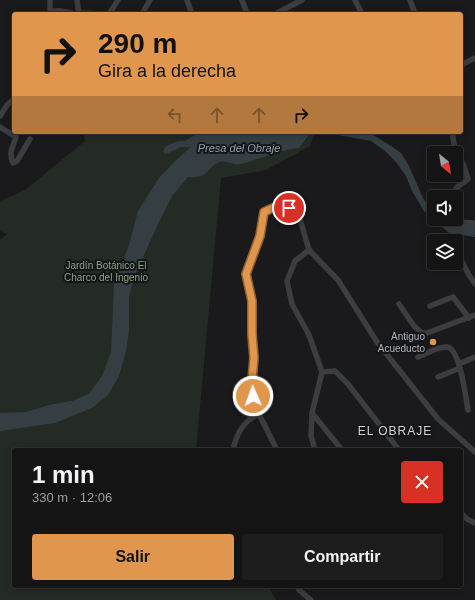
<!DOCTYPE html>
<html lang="es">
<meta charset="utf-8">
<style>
:root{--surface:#141415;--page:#1d1d1e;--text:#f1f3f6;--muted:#9d9ea0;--line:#333334;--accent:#e0974d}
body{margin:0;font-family:Arial,sans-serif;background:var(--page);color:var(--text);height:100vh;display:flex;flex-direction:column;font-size:15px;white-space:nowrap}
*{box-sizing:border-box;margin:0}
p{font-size:13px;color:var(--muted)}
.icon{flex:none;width:22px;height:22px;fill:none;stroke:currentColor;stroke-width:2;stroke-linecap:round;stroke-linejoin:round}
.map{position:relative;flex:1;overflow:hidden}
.panel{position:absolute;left:12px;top:448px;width:451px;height:140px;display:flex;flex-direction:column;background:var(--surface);border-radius:4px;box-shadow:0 2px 10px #0003,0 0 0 1px var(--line)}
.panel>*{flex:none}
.top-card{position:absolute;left:12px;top:12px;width:451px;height:122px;border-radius:4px;box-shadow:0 2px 10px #0003,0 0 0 1px var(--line);background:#e0974d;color:#111;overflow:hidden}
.needle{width:26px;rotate:150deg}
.buttons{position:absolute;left:427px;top:146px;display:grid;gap:8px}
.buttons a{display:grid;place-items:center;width:36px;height:36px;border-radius:4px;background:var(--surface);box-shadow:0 2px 10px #0003,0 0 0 1px var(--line);font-size:20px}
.pin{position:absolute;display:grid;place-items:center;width:34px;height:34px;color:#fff;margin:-17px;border:2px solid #fff;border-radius:50%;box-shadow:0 1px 4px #0007}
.me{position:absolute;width:44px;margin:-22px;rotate:358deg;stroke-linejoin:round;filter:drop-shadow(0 0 3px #0008)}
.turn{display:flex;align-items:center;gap:14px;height:84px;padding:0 20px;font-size:18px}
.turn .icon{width:52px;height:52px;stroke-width:2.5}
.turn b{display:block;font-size:28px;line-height:34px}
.lanes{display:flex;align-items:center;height:38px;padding:0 20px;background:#0003;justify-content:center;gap:20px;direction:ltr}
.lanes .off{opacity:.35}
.round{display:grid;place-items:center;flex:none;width:42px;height:42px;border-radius:4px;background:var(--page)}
.head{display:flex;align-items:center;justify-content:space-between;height:68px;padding:0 20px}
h1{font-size:24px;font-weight:700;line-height:30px}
.primary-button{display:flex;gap:8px;margin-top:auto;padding:8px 20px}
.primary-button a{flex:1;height:46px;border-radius:4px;background:var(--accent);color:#111;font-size:16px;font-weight:700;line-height:46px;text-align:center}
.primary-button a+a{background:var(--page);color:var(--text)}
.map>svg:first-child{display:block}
.green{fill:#242b24}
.water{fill:#353f43}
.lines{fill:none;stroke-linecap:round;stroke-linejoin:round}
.minor{stroke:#3b3d40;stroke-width:5.5}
.route-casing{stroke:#926232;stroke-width:10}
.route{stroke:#e0974d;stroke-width:7}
.poi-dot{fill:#e0974d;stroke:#151517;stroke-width:1.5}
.labels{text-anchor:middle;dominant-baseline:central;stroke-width:4;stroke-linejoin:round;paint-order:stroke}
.park-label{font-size:10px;fill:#89a287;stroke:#151517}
.poi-label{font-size:10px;fill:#adb3ba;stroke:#151517;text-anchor:end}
.water-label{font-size:11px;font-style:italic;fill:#89a4b1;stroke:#151517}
.quarter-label{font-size:12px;letter-spacing:1px;fill:#ced2d6;stroke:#151517}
</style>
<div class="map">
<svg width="475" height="600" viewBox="0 0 475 600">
<rect width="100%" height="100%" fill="#1a1a1c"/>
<path class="green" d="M 79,9 L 98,11 L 102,14 L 83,14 L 79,11 Z
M 83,132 L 315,132 L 310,146 L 266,170 L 221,178 L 196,450 L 14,450 L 14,586 L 268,586 L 276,600 L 0,600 L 0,240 L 7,234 L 0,231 L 0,201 L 25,190 L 85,141 Z"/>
<path class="water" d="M 200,132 L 311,132 L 299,148 C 285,149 271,155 257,159 C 251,161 245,164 239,164 C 232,165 227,160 220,162 C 205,166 212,179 188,177 L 172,196 L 158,224 L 134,277 L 129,297 L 129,331 L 126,351 L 119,376 L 108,395 L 92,408 L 55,423 L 0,431 L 0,413 L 26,412 L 53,404 L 72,401 L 89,394 L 102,376 L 111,352 L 114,285 L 129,245 L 138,211 L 159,178 L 175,161 L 191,147 L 181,147 L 166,154 L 163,152 L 165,147 L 171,144 L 178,141 L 185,141 Z
M 322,132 L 370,133 L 391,146 L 401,153 L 409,166 L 423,198 L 434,213 L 434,219 L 440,219 L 451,227 L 460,226 L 460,223 L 475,224 L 475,237 L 449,233 L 424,211 L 412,191 L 406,176 L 396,162 L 385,151 L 371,141 Z"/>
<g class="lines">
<path class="minor" d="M 77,0 L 79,14
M 187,0 L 192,14
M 242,0 L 247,14
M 355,0 L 362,14
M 410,0 L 415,14
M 51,11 L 61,11 L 75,14
M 50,14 L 50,0
M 109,14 L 118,0
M 142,14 L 150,0
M 275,14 L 302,0
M 461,65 L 475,58
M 0,116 L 7,105 L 14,99
M 0,127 L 16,137 C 13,148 8,151 13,163 L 17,161 L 30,139
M 452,132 L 455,149 L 464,166 L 468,179 L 456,188 L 455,197
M 456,217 C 456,224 455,230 456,237 C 457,255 465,270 475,284
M 456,222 L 475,223
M 309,250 L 295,261 L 287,281 L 292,304 L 309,335 L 322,372 L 312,413 L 311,436 L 315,450
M 399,304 L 414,326 L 422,333 L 427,333 L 475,315
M 430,306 L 453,297 L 469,318
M 418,357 C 426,354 438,346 447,347 C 460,348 466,399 468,410
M 459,364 L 475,357
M 322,372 L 335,371 L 348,384 L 399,450
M 438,377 L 460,368
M 312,413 L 342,450
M 233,450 C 236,435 244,420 259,414
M 277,450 L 259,414 L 253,396 L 252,380 L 254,358 L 252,334 L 252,301 L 246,274 L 260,236 L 264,212 L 275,207 L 289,208 L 300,219 L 309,250 L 338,280 L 377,342 L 438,419 L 475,452
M 461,513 L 467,519 L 475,523
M 297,586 L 299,590 L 311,600"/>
</g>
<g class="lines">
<defs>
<path id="route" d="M 253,396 L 252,380 L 254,358 L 252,334 L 252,301 L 246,274 L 260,236 L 264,212 L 275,207 L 289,208"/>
</defs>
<use href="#route" class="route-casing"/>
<use href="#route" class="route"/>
</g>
<circle class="poi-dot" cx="433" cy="342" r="4"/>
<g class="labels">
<g class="park-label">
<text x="106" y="265">Jardín Botánico El<tspan x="106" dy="12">Charco del Ingenio</tspan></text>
</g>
<g class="poi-label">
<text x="425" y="336">Antiguo<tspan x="425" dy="12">Acueducto</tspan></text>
</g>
<g class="water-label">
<text x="239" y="148">Presa del Obraje</text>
</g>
<g class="quarter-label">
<text x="395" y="431">EL OBRAJE</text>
</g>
</g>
</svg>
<div class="buttons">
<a><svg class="needle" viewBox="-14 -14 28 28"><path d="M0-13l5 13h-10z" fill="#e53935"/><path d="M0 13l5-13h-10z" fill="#9d9ea0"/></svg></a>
<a><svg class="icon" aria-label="sound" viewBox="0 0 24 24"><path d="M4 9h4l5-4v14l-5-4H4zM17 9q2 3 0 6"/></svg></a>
<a><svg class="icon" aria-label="layers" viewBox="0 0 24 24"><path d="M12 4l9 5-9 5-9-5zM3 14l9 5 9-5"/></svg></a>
</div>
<div class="pin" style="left:289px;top:208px;background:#d93025"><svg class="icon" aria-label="arrive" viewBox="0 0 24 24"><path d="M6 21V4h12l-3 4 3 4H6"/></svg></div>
<svg class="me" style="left:253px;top:396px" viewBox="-20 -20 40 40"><circle r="17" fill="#e0974d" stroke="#fff" stroke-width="3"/><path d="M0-11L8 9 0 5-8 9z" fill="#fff"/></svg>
<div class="top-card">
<div class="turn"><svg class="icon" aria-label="right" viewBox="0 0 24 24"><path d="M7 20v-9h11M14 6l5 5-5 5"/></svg><div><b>290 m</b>Gira a la derecha</div></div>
<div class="lanes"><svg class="icon off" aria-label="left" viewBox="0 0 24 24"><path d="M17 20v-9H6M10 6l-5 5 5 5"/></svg><svg class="icon off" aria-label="ahead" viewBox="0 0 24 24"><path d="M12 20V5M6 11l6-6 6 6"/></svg><svg class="icon off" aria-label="ahead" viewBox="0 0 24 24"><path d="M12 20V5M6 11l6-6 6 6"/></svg><svg class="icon" aria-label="right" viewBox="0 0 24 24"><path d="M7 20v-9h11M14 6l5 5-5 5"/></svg></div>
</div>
<section class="panel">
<div class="head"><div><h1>1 min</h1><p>330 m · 12:06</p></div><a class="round" style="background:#d93025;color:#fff"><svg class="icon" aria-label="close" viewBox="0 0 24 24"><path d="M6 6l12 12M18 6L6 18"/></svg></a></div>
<div class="primary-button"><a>Salir</a><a>Compartir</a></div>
</section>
</div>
